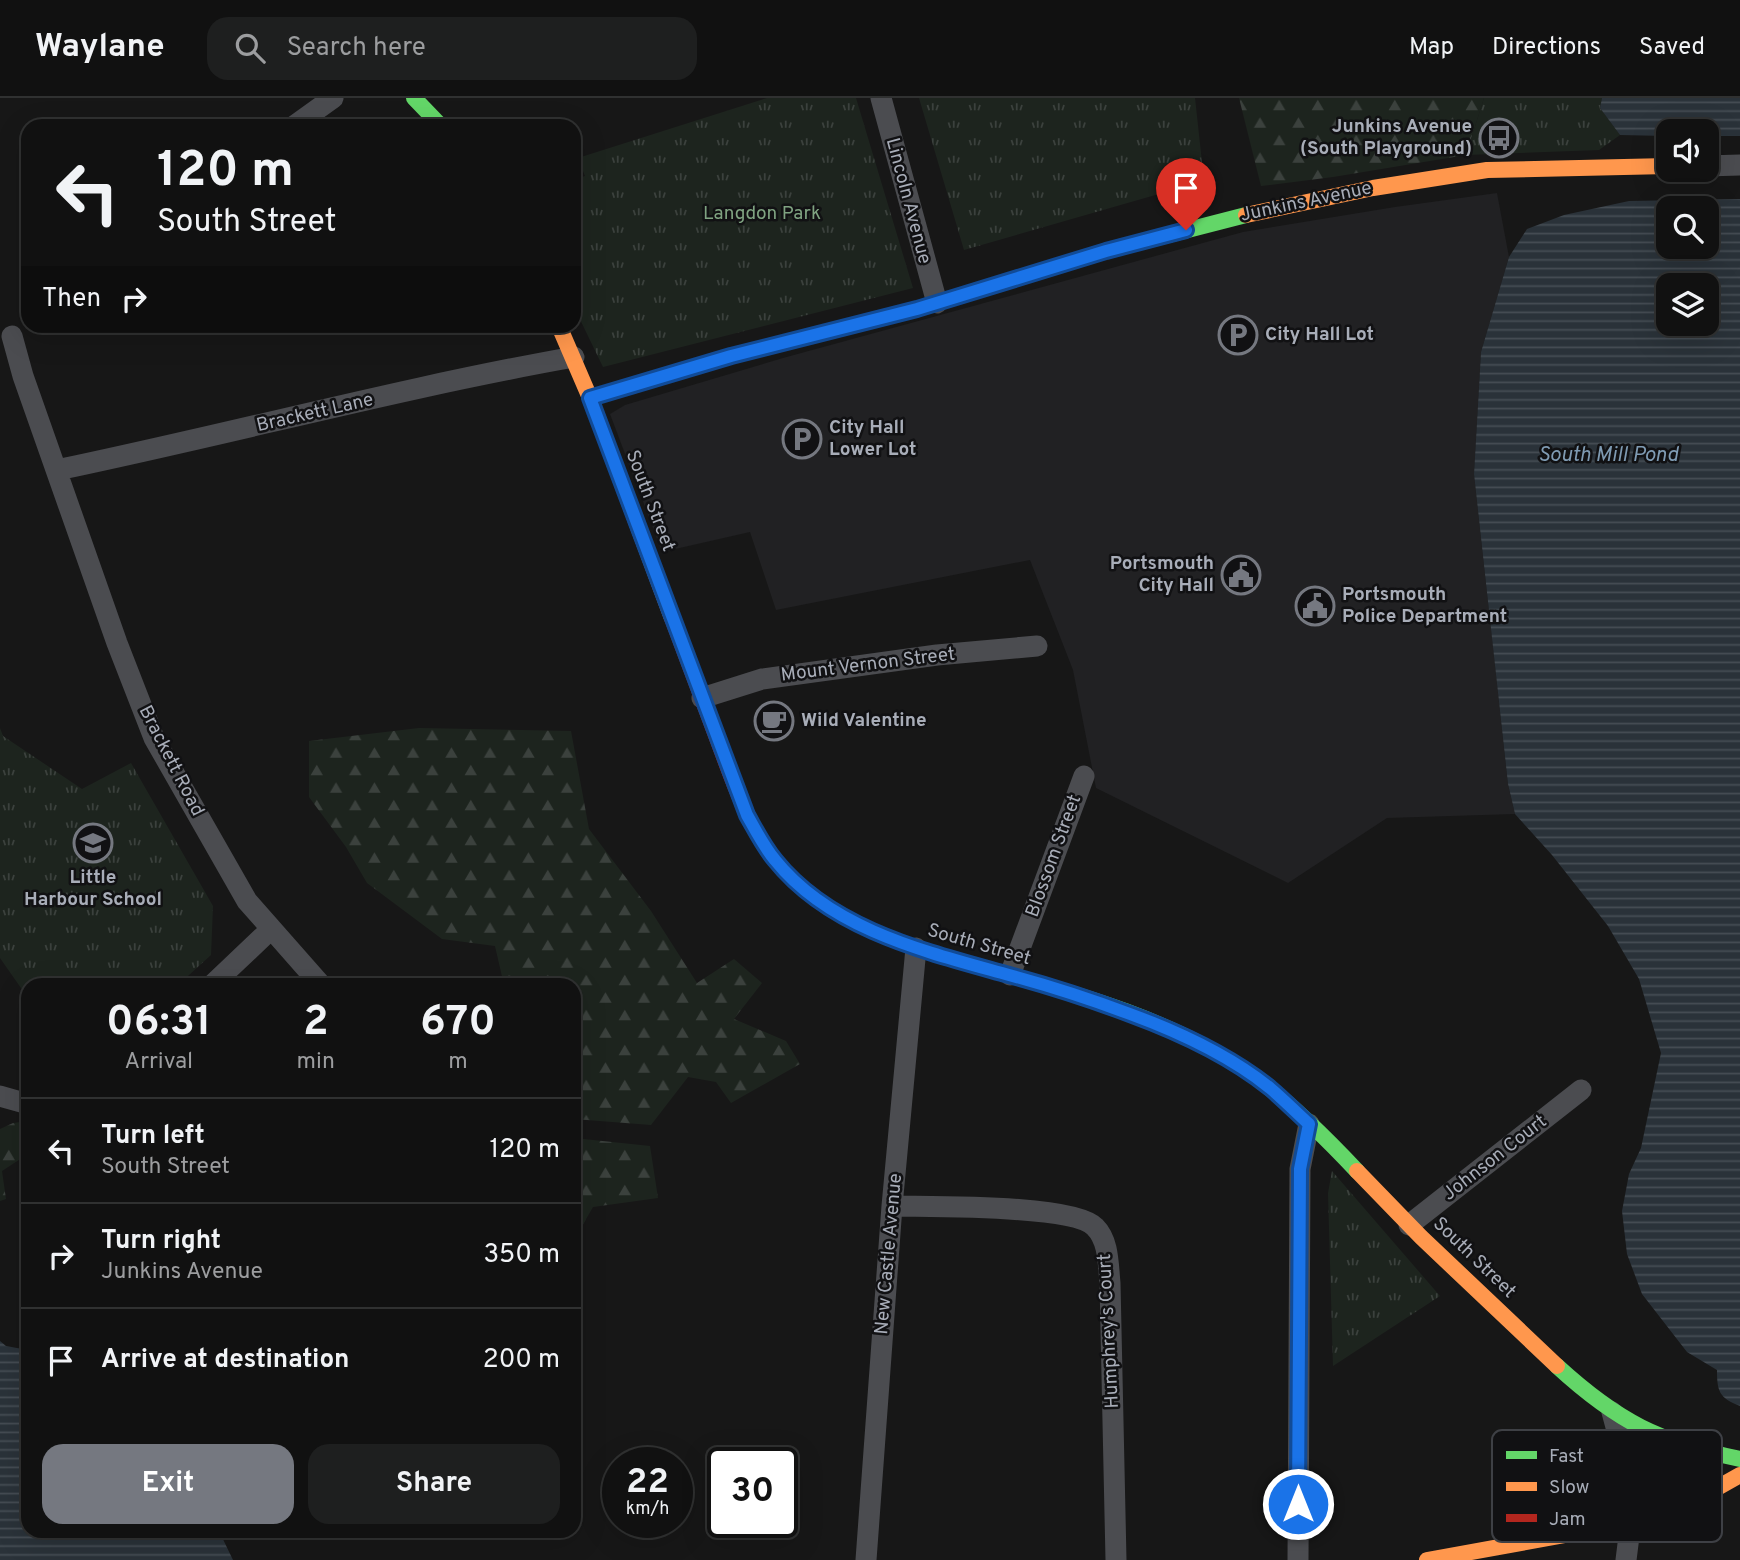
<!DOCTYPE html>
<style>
:root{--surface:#111;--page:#1e1f1f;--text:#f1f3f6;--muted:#9c9d9f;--line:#303131;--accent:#757880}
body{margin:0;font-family:Overpass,sans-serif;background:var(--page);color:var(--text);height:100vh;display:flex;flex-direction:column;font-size:26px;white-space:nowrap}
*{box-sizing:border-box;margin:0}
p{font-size:23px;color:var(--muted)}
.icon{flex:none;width:38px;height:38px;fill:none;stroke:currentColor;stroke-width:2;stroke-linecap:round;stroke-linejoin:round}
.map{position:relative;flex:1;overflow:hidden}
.details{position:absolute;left:21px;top:880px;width:560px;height:560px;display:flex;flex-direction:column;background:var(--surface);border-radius:21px;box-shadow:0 7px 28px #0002,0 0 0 2px var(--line)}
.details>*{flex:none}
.guide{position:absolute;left:21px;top:21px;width:560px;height:214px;border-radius:21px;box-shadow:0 7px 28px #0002,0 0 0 2px var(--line);background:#111;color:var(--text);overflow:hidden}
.fabs{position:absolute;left:1656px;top:21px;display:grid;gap:14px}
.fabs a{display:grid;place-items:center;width:63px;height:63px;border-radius:14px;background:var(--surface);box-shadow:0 7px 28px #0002,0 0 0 2px var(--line);font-size:35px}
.speed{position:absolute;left:602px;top:1349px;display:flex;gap:14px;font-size:35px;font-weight:700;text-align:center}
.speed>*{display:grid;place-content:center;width:91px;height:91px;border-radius:50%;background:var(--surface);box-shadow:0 7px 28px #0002,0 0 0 2px var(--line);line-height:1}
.speed small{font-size:18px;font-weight:400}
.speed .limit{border:4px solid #111;border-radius:10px;background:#fff;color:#111}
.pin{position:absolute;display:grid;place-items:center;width:60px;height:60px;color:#fff;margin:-72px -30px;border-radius:50% 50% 50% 0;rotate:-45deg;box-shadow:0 0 7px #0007}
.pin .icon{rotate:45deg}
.me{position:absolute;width:77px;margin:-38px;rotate:0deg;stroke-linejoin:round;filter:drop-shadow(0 0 5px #0008)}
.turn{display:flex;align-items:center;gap:24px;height:147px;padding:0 21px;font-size:32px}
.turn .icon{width:91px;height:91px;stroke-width:2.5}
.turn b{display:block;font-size:49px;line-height:60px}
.then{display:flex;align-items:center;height:66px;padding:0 21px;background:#0003;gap:14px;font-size:26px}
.eta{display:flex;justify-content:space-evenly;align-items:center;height:119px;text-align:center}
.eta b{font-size:42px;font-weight:700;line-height:49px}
.action{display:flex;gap:14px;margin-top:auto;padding:14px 21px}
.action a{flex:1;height:80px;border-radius:21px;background:var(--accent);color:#fff;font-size:28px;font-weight:700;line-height:80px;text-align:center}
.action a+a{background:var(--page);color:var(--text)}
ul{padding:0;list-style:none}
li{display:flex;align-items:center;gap:21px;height:105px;padding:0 21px;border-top:2px solid var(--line)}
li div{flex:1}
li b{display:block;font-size:26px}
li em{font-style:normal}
header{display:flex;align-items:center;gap:42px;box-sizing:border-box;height:98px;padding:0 35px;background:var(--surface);border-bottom:2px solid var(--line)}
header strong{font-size:33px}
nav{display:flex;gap:38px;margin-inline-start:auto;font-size:24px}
.search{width:490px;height:63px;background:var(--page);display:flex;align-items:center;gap:18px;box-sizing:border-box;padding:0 24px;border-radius:21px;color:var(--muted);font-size:26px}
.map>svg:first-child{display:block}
.built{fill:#212123}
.forest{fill:url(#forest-firs)}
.park{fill:url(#park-tufts)}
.water{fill:url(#water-rules);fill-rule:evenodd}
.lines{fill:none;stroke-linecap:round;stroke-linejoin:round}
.street{stroke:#4b4c50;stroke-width:21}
.fast{stroke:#63d668;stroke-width:16}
.slow{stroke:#ff974d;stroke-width:16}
.jam{stroke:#b3261e;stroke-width:16}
.route-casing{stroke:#114b97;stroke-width:18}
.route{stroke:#1a73e8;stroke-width:12}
.labels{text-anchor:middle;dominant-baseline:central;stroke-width:5;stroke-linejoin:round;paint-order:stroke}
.poi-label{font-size:19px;font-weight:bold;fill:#a8adb8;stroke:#111113;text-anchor:start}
.street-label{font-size:19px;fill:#a8adb8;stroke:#111113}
.park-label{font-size:19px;fill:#7fa381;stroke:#111113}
.water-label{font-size:21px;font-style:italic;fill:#7f9bb3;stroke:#111113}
.key{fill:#111113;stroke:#3e4045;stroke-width:2}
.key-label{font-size:19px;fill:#a8adb8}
</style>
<header>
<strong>Waylane</strong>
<div class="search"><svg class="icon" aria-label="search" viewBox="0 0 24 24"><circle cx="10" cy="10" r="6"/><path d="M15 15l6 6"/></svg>Search here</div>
<nav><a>Map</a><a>Directions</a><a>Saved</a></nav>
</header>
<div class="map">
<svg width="1740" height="1462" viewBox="0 0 1740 1462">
<defs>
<pattern id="forest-firs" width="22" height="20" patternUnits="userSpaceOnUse" patternTransform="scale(1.75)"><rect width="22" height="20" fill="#1d241e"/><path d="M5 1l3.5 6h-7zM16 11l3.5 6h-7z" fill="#3b413d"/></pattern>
<pattern id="park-tufts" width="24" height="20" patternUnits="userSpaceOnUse" patternTransform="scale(1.75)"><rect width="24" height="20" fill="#1d241e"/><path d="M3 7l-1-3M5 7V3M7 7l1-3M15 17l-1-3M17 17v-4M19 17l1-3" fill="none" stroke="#3b413d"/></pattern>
<pattern id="water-rules" width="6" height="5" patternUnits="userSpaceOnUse" patternTransform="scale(1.75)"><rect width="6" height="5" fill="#2a3239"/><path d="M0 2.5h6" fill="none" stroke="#464d54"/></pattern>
</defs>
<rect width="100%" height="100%" fill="#171717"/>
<path class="built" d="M 1497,95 L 1509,159 L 1481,254 L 1474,376 L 1508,686 L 1515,716 L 1387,720 L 1288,785 L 1096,690 L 1073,572 L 1030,462 L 776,512 L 750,434 L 662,454 L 610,316 L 625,307 L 783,260 L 1243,134 L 1395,109 Z"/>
<path class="forest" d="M 1239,0 L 1484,0 L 1466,57 L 1333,79 L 1261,88 Z
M 419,630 L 571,633 L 589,731 L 651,813 L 697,885 L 734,861 L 762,885 L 734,921 L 786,943 L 800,966 L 731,1005 L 716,984 L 688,979 L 651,1027 L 574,1021 L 574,887 L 504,887 L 495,848 L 442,841 L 367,785 L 346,749 L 309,699 L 309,643 Z
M 28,1023 L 28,1056 L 2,1073 L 6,1101 L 0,1103 L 0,1031 L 13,1025 Z
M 574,1040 L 650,1048 L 658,1100 L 593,1109 L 574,1142 Z"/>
<path class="park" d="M 767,0 L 856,0 L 913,190 L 603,269 L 574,209 L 574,82 L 585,78 L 578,60 Z
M 919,0 L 1195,0 L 1204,83 L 964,152 Z
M 1484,0 L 1602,0 L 1600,10 L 1620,37 L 1599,52 L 1466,57 Z
M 0,630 L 3,638 L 82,691 L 131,665 L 213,808 L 211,857 L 178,887 L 28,887 L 28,900 L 0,860 Z
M 1332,1073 L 1440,1198 L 1333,1268 L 1328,1095 Z"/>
<path class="water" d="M 1602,0 L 1740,0 L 1740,38 L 1706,38 L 1706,33 L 1668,33 L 1668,38 L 1620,37 L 1600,10 Z
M 1740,101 L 1740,1308 C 1719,1300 1717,1293 1717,1272 L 1687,1254 L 1642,1196 L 1627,1156 L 1622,1113 L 1629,1076 L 1641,1050 L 1661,955 L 1639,881 L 1608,828 L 1552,757 L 1515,716 L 1508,686 L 1474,376 L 1481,254 L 1509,159 L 1527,131 L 1564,117 L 1629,103 ZM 1668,110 L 1706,110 L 1706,149 L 1668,149 ZM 1668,187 L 1706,187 L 1706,226 L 1668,226 Z
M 0,1243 L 6,1248 L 28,1252 L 28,1433 L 219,1433 L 233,1462 L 0,1462 Z"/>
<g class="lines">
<path class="street" d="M 881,0 L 937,205
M 294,28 L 333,0
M 1706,68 L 1740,67
M 12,238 L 23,278 L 117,545 L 154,640 L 247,803 L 321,887
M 57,372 C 230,336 400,290 574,259
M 702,600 L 762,581 L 937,557 L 1037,548
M 1010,877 L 1084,678
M 212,887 L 270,832
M 0,998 L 28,1006
M 892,1108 C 929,1109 1073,1106 1095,1129 C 1109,1143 1108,1166 1110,1185 L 1116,1462
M 1409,1127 L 1581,992
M 1612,1314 L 1631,1385 L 1633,1406 L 1626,1462
M 866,1462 L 892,1108 L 916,850
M 1298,1462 L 1300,1071 L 1309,1026"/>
<path class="fast" d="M 414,0 L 441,28
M 590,300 L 731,258 L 917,211 L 1106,153 L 1246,117
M 963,864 C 1063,892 1169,918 1255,979 C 1292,1006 1325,1039 1357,1073
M 1557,1268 C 1618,1324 1659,1344 1740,1361"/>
<path class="slow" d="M 1246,117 L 1373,90 L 1487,72 L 1668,68
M 559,228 L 590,300 L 672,520
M 1357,1073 L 1421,1139 L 1557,1268
M 1427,1462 L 1648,1422 L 1694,1403 L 1740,1377"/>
<path class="jam" d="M 672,520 C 687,560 702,600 717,640 C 735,688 751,739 788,777 C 834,824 901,847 963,864"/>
</g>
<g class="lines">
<defs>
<path id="route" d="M 1186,132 L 1106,153 L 917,211 L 731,258 L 590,300 L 747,717 C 756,733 764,749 775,762 C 831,832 927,854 1009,877 C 1050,888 1090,901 1130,916 C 1179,934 1229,957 1270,990 C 1283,1001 1296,1014 1309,1026 L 1300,1071 L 1298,1406"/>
</defs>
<use href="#route" class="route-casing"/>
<use href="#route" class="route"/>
</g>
<defs>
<symbol id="bus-ring" viewBox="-11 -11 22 22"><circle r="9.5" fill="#111113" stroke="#757880" stroke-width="1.5"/><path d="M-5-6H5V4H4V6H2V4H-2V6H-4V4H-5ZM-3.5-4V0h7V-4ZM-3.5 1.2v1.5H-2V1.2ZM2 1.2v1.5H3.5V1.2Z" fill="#757880"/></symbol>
<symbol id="parking-ring" viewBox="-11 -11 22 22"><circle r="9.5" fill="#111113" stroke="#757880" stroke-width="1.5"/><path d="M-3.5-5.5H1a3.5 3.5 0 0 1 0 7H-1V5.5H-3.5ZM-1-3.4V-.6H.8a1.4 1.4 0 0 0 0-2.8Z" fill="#757880"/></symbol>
<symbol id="civic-ring" viewBox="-11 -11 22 22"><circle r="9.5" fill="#111113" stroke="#757880" stroke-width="1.5"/><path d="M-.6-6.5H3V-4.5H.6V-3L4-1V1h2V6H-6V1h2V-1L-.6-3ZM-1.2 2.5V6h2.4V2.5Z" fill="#757880"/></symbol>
<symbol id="cafe-ring" viewBox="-11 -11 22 22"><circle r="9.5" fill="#111113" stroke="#757880" stroke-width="1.5"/><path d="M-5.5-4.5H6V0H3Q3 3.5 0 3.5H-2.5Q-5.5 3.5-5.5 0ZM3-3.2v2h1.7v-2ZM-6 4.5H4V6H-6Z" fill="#757880"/></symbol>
<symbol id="school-ring" viewBox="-11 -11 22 22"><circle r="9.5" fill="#111113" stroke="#757880" stroke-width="1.5"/><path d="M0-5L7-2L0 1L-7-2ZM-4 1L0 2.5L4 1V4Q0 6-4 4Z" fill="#757880"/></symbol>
</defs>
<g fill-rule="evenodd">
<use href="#bus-ring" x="1477" y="18" width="44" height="44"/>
<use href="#parking-ring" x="1216" y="215" width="44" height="44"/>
<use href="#parking-ring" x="780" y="319" width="44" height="44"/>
<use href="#civic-ring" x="1219" y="455" width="44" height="44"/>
<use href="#civic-ring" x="1293" y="486" width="44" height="44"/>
<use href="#cafe-ring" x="752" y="601" width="44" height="44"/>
<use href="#school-ring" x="71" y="723" width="44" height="44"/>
</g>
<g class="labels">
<g class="poi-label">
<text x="1472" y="29" text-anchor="end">Junkins Avenue<tspan x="1472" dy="22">(South Playground)</tspan></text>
<text x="1265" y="237">City Hall Lot</text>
<text x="829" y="330">City Hall<tspan x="829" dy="22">Lower Lot</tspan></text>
<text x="1214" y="466" text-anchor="end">Portsmouth<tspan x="1214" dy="22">City Hall</tspan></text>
<text x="1342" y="497">Portsmouth<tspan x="1342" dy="22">Police Department</tspan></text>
<text x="801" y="623">Wild Valentine</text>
<text x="93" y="780" text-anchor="middle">Little<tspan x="93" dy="22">Harbour School</tspan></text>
</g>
<g class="street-label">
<text transform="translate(908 103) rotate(75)">Lincoln Avenue</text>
<text transform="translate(1306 104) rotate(-12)">Junkins Avenue</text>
<text transform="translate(315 315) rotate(-13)">Brackett Lane</text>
<text transform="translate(650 403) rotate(69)">South Street</text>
<text transform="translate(868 567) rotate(-7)">Mount Vernon Street</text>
<text transform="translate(171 663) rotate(63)">Brackett Road</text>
<text transform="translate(1054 758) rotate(-70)">Blossom Street</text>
<text transform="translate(979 847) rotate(16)">South Street</text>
<text transform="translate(1495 1060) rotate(-38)">Johnson Court</text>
<text transform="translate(889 1156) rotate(-85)">New Castle Avenue</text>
<text transform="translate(1474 1160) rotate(44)">South Street</text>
<text transform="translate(1109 1233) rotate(-93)">Humphrey's Court</text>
</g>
<g class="park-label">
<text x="762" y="116">Langdon Park</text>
</g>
<g class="water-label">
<text x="1608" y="357">South Mill Pond</text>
</g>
</g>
<rect x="1492" y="1332" width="230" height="112" rx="10" class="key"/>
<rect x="1506" y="1353" width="31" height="8" fill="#63d668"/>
<rect x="1506" y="1384" width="31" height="9" fill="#ff974d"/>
<rect x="1506" y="1416" width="31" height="8" fill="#b3261e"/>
<g class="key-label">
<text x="1549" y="1364">Fast</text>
<text x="1549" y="1395">Slow</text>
<text x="1549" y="1427">Jam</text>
</g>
</svg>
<div class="fabs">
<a><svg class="icon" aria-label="sound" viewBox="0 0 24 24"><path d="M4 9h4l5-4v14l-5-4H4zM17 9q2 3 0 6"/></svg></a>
<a><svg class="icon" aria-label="search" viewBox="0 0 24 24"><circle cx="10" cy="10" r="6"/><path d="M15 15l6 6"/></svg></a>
<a><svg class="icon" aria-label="layers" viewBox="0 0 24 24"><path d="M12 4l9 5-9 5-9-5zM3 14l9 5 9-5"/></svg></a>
</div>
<div class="speed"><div>22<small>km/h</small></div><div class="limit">30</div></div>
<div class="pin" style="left:1186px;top:132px;background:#d93025"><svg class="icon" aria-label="arrive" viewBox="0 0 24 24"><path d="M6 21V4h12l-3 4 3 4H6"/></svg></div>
<svg class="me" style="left:1298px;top:1406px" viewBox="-20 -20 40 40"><circle r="17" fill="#1a73e8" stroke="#fff" stroke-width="3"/><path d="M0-11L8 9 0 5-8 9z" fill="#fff"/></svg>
<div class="guide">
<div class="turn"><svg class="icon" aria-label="left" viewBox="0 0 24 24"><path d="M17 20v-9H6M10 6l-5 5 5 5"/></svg><div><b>120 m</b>South Street</div></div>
<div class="then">Then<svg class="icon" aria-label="right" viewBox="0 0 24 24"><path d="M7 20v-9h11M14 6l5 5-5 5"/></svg></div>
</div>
<section class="details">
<div class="eta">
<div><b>06:31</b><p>Arrival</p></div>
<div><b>2</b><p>min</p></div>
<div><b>670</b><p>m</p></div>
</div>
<ul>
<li><svg class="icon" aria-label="left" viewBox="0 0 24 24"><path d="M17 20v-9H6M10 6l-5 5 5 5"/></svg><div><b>Turn left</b><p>South Street</p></div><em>120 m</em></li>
<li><svg class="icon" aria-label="right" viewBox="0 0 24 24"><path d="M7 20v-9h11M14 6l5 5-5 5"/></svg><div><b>Turn right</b><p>Junkins Avenue</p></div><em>350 m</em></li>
<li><svg class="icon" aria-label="arrive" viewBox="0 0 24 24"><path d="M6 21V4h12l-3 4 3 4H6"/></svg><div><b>Arrive at destination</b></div><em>200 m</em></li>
</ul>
<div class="action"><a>Exit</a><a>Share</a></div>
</section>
</div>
